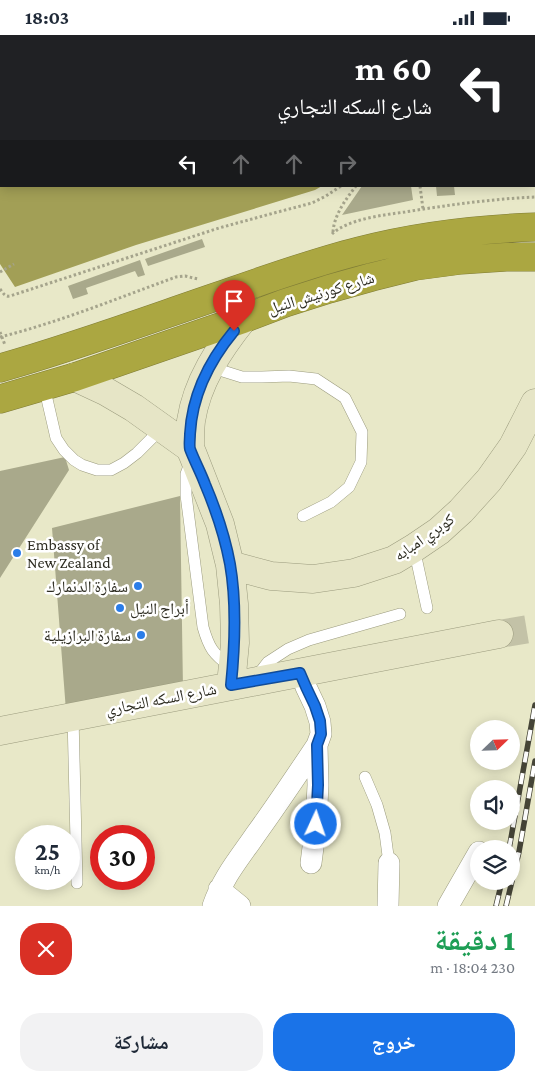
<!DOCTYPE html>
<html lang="ar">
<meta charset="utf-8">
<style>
:root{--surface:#fff;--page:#f2f2f3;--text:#1f2937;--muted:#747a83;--accent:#1a73e8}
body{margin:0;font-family:"Crimson Pro","Noto Naskh Arabic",serif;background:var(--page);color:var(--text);direction:rtl;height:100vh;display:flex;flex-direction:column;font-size:19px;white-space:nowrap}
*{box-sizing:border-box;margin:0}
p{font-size:16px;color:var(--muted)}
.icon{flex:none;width:28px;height:28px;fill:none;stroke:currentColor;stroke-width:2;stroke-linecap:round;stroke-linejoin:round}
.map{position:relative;height:871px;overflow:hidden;direction:ltr}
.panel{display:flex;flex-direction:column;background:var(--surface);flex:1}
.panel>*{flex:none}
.guide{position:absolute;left:0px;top:0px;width:535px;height:152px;box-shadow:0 2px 12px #0003;direction:rtl;background:#202124;color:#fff;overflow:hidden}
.needle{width:32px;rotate:67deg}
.controls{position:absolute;left:470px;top:685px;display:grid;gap:10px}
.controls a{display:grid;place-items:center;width:50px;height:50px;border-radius:50%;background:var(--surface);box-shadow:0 2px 12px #0003;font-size:25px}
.speed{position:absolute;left:15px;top:790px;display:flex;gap:10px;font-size:25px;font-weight:700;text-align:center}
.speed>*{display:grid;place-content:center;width:65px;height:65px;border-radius:50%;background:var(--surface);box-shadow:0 2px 12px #0003;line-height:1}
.speed small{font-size:12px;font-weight:400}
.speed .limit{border:8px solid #d22;background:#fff;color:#111}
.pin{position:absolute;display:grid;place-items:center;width:42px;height:42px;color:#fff;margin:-51px -21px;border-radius:50% 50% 50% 0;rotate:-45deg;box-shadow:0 0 5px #0007}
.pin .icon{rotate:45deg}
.me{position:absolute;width:55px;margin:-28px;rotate:3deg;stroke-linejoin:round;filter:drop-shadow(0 0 4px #0008)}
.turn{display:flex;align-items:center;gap:18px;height:105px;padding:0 20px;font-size:22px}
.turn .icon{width:65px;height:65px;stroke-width:2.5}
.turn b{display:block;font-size:35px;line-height:42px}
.lanes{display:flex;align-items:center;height:48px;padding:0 20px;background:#0003;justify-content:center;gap:25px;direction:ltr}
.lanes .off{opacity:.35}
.round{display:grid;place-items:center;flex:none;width:52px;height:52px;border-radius:20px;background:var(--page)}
.headline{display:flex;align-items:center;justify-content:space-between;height:85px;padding:0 20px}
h1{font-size:30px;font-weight:800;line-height:38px;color:#1e9e55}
.primary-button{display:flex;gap:10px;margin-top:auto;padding:10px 20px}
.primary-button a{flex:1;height:58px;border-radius:20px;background:var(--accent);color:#fff;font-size:20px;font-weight:800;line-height:58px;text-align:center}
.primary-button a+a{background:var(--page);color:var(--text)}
.status{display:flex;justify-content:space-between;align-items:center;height:35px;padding:0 25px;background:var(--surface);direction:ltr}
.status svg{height:14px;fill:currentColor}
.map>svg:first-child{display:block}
.water{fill:#a29f56}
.building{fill:#a9a98b}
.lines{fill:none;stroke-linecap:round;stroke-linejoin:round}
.secondary-tunnel{stroke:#c3c2a7;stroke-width:28;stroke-dasharray:28 14;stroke-linecap:butt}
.lane-casing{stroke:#9b9b7e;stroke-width:12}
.street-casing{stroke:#9b9b7e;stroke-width:22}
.secondary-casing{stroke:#9b9b7e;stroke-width:29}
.highway-casing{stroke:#7f7c36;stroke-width:29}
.path{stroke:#a5a48c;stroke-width:3;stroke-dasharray:2.5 2.5;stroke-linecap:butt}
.lane{stroke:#fff;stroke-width:11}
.street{stroke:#fff;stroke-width:21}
.secondary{stroke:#e6e5c6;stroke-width:28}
.highway{stroke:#aba741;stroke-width:28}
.rail-casing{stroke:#454437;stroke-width:5.5}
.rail{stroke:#fff;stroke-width:4;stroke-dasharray:11;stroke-linecap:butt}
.route-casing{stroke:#114b97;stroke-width:12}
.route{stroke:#1a73e8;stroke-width:9}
.poi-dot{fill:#2b7de8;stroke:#fff;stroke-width:2}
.labels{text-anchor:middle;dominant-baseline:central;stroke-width:5;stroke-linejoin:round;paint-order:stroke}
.street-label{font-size:16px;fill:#2d2c21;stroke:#fff}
.poi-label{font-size:16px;fill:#2d2c21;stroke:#fff;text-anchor:start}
</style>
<div class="status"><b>18:03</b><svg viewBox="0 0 49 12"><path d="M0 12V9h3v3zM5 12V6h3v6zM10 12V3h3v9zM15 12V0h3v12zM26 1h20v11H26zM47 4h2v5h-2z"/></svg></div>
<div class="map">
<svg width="535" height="871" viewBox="0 0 535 871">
<rect width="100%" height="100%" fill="#e8e8c8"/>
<path class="water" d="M 0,0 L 535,0 L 535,115 L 534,115 L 534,1 L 1,1 L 1,151 L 322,151 L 315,155 L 136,210 L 15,252 L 0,229 Z"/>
<path class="building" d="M 362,151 L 411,151 L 413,165 L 342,180 Z
M 436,151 L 454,151 L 455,160 L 437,161 Z
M 202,204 L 205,212 L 148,231 L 145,224 Z
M 140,225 L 145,240 L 138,242 L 135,236 L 86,253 L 88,259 L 73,264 L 68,251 Z
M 65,422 L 69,435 L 0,543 L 0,436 Z
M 180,461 L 183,654 L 66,676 L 52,493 Z"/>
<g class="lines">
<path class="secondary-tunnel" d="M 499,599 L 535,593"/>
<defs>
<path id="lane" d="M 210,332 L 242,342 L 262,342 L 289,341 L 316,344 L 345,363 L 362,397 L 361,427 L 349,452 L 331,467 L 303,481
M 44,351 L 56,403 L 64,415 L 74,425 L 82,430 L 97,435 L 111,435 L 124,428 L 137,418 L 162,393
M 191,426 L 186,439 L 186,460 L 203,592 C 209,613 213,619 231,632
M 414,513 L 427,573
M 257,641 L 268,627 L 288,614 L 309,605 L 400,579
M 73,681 L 77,848
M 365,742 L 377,770 L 385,798 L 389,828"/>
<path id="street" d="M 311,828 L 316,789 L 318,750 L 317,710
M 219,854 L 240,871
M 213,871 C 223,842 239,824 256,799 C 277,770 297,740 317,710 L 321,699 L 320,687 L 315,671 L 306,652 L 301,638
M 388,871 L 389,828
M 448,871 L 479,817"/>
<path id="secondary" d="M 75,342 L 105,356 L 134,373 L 190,413 L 193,420 L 220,489 L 230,530 L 234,569 L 235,608 L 231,650
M 190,413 C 190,404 190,395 191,386 C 197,347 219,314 243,284
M 230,530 L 271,541 L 313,544 L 354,538 L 394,525 L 414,513 L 439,496 L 461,476 L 489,445 L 513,411 L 535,368
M 0,696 L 499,599"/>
<path id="highway" d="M 0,333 C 78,311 153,283 230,257 C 273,242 315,227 359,216 C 417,201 476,194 535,192
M 0,364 L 75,342 L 243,284 L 285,268 L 329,254 L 372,242 L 416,231 L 461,225 L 506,222 L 535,222"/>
</defs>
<use href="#lane" class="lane-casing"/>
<use href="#street" class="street-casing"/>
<use href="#secondary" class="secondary-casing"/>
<use href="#highway" class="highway-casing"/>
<path class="path" d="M 420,151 L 423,174
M 333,197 C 334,180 346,164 356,151
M 332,199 C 348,184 383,180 405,177 C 448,170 491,164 535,162
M 0,237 L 14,229
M 0,254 C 3,258 5,262 10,261 L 219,193 L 274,178 L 312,168 L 326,161 L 341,151
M 0,297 L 5,310
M 0,302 C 60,287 118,263 176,242 L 185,241 L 198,244"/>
<use href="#lane" class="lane"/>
<use href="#street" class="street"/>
<use href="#secondary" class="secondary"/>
<use href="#highway" class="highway"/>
<defs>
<path id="rail" d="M 509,814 L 535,670
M 496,871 L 502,846
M 506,871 L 519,817 L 535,726"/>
</defs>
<use href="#rail" class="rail-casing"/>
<use href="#rail" class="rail"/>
</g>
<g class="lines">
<defs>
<path id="route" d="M 234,296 C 210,325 192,361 190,399 C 190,404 189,410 190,414 C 194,425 201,438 205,449 C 216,475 225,502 230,529 C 237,569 235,610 231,650 L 300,638 L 306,652 L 315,671 L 320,686 L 321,699 L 317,710 L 318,750 L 316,789"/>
</defs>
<use href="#route" class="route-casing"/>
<use href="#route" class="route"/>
</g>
<g class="poi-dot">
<circle cx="17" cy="518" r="5"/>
<circle cx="138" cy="551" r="5"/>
<circle cx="120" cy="573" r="5"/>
<circle cx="141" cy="600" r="5"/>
</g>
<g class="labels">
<g class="street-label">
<text transform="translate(321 258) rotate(-17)">شارع كورنيش النيل</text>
<text transform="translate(424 502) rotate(-35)">كوبري امبابه</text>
<text transform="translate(161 664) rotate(-11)">شارع السكه التجاري</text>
</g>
<g class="poi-label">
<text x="27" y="509">Embassy of<tspan x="27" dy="18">New Zealand</tspan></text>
<text x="128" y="551" text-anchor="end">سفارة الدنمارك</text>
<text x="130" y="573">أبراج النيل</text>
<text x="131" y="600" text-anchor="end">سفارة البرازيلية</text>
</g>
</g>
</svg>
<div class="controls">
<a><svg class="needle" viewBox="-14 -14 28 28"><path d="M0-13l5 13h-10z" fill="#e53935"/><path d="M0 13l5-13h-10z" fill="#747a83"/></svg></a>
<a><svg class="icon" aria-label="sound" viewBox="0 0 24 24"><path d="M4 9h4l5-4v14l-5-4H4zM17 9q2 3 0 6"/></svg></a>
<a><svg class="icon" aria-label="layers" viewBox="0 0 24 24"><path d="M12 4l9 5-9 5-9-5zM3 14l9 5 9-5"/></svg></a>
</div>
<div class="speed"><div>25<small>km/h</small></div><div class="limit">30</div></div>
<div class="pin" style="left:234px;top:296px;background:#d93025"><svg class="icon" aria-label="arrive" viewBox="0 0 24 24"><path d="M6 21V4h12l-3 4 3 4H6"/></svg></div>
<svg class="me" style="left:316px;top:789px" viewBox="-20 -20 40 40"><circle r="17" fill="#1a73e8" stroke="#fff" stroke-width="3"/><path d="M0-11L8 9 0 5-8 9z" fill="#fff"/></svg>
<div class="guide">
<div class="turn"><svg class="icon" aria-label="left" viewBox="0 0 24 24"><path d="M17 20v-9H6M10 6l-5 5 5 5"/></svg><div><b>60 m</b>شارع السكه التجاري</div></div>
<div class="lanes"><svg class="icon" aria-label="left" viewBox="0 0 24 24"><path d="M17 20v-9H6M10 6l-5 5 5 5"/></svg><svg class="icon off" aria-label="ahead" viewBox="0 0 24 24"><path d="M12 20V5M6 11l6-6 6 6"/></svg><svg class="icon off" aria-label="ahead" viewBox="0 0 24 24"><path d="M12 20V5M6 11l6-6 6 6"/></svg><svg class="icon off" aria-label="right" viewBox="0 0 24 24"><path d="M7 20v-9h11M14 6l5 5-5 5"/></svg></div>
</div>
</div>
<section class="panel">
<div class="headline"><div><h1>1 دقيقة</h1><p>230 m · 18:04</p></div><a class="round" style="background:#d93025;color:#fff"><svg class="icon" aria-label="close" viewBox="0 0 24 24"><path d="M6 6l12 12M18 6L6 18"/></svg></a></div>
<div class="primary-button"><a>خروج</a><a>مشاركة</a></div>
</section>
